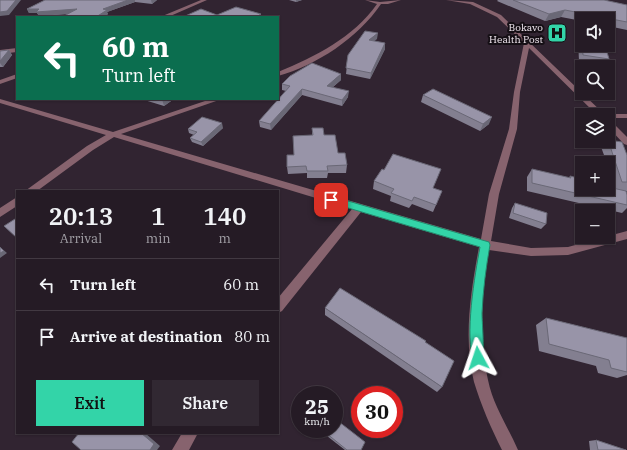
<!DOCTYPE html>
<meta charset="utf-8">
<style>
:root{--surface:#251b25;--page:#312832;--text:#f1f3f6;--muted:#a3a1a7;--line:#423942;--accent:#33d4a8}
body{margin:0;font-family:"IBM Plex Serif",serif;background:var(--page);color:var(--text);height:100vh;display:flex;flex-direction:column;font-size:15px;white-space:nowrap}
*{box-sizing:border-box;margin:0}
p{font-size:13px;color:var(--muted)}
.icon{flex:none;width:22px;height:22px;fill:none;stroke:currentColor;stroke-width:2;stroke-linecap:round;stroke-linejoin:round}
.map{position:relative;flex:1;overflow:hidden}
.details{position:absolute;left:16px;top:190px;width:263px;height:244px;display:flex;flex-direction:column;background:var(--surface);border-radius:0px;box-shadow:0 1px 3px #0004,0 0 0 1px var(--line)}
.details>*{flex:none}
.banner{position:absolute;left:16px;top:16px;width:263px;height:84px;border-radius:0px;box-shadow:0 1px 3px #0004,0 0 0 1px var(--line);background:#0b6e4f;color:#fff;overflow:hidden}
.tools{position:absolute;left:575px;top:12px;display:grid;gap:8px}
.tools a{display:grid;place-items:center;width:40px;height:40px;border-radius:0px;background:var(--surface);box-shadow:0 1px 3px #0004,0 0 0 1px var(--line);font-size:20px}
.speed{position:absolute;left:291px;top:386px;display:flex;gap:8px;font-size:20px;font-weight:700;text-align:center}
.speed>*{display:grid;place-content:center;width:52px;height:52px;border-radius:50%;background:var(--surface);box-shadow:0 1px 3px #0004,0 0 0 1px var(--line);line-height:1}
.speed small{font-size:10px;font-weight:400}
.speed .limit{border:6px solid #d22;background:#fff;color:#111}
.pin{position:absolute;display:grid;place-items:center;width:34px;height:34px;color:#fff;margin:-17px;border-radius:8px;box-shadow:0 2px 6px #0006}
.me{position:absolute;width:44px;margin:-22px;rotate:355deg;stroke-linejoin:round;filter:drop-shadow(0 0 3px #0008)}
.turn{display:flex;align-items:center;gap:14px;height:84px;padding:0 20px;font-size:18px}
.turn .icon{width:52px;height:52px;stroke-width:2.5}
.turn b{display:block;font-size:28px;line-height:34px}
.eta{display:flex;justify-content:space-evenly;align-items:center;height:68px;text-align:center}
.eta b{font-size:24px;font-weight:600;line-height:28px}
.cta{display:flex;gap:8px;margin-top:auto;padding:8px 20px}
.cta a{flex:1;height:46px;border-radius:0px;background:var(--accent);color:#111;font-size:16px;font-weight:600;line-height:46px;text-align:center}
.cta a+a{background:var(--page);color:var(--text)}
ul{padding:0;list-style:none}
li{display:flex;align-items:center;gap:12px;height:52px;padding:0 20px;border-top:1px solid var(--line)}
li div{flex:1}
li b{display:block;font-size:15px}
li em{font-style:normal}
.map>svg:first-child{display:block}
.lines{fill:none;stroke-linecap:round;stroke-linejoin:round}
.street{fill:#87636e;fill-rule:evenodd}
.wall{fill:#837f90}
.shaded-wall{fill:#6a6876}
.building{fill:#9894a8;stroke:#6a6876}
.route{fill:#33d4a8;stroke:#218a6d}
.labels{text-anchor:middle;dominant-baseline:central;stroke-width:4;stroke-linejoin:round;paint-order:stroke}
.far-poi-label{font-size:10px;fill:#f4ebf3;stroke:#150f15;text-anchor:end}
</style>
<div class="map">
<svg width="627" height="450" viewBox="0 0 627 450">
<rect width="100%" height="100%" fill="#312431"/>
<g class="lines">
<path class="street" d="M 201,0 L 207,0 L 168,17 L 160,17 Z
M 365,0 L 380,2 L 401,0 L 388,4 L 381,4 C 358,38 317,65 278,76 L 278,72 C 316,56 353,38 377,4 Z
M 446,0 L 473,2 L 501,15 L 605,115 L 597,115 L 529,48 L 520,92 L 517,129 L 499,194 L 491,241 L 531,248 L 568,247 L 627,231 L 627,239 L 568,255 L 531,256 L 489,250 C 482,293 478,337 488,380 C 493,405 508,427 518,450 L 502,450 C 491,428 481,405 474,382 C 463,339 471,290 479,247 L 361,212 L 282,311 L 278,313 L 278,298 L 352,209 L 114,137 L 93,150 L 37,191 L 25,191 L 87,146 L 106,135 L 0,103 L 0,99 L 113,132 L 211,99 L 222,99 L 121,134 L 481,239 L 489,194 L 509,129 L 514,92 L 524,43 L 497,17 L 470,4 Z
M 17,48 L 17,52 L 0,54 L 0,50 Z
M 17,74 L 17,78 L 0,84 L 0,80 Z
M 608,114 L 627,114 L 627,118 L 608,118 L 608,115 L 605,115 Z
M 608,121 L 611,121 L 627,137 L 627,145 L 624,144 L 608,127 Z
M 17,197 L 17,206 L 0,217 L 0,208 Z
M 182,433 L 198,433 L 189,450 L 172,450 Z"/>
</g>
<path class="wall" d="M 45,0 L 157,0 L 152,4 L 135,2 L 107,12 L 108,14 L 104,17 L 62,17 L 69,14 L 39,16 L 37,13 L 29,13 L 27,9 Z
M 289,0 L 302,0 L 296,2 Z
M 498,0 L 604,0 L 627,5 L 627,30 L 608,26 L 608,19 L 582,19 L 582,21 L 561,17 L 545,21 L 497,1 Z
M 582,34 L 582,45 L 605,45 L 609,59 L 604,65 L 579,61 L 578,40 Z
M 377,39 L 374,41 L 385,43 L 385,49 L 370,79 L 346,74 L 348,55 Z
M 9,50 L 12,55 L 3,67 L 0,67 L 0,51 Z
M 341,80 L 333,87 L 348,97 L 342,106 L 302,95 L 271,130 L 260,127 L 259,121 L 286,91 L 282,90 L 282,84 Z
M 423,95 L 489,124 L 480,131 L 421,102 Z
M 141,99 L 174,99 L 164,106 Z
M 223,128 L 203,146 L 192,142 L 190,138 L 194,135 L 189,133 L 188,129 Z
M 312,128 L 324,135 L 347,165 L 346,173 L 328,173 L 327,178 L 307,178 L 307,173 L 288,174 L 287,167 L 312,135 Z
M 606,141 L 608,141 L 627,155 L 627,191 L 626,191 L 627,195 L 627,208 L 622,213 L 527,191 L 527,177 L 532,169 L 569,178 L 570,176 L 582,189 L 615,188 L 608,168 L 608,163 L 607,163 L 601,147 Z
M 374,181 L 433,188 L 442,191 L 433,212 L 412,204 L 409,208 L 390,201 L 391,196 L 373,189 Z
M 515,203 L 546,224 L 541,229 L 509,218 L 512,208 Z
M 325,308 L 442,387 L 437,392 L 325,315 Z
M 546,318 L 627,338 L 627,375 L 617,378 L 598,373 L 596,366 L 539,351 L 536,325 Z
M 318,429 L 334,429 L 361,450 L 345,450 Z
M 596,440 L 626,450 L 590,450 L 589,441 Z"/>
<path class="shaded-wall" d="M 16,0 L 21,0 L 9,15 L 0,16 L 0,12 Z
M 128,0 L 135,0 L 135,2 L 107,12 L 108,14 L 104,17 L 96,17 L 103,9 Z
M 151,0 L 157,0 L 152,4 Z
M 296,0 L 302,0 L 296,2 Z
M 27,9 L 77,9 L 79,13 L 39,16 L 37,13 L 29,13 Z
M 565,10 L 561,17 L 545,21 L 549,14 Z
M 261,14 L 261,17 L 256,17 Z
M 378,33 L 377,39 L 368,46 L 369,40 Z
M 385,43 L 385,49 L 370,79 L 371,73 Z
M 9,50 L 12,55 L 3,67 L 0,63 L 0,61 Z
M 341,74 L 341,80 L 327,92 L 327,86 Z
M 302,89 L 302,95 L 271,130 L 270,124 Z
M 349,91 L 348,97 L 342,106 L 342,100 Z
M 162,99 L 174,99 L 164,106 Z
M 492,117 L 489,124 L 480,131 L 483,124 Z
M 222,123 L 223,128 L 203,146 L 201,142 Z
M 0,247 L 7,253 L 0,258 Z
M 141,433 L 145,433 L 160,446 L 157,450 L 150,450 Z"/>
<path class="building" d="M 0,0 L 16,0 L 7,11 L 0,12 Z
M 45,0 L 128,0 L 103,9 L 107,10 L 96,17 L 62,17 L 77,9 L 36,12 L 39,9 L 27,9 Z
M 513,0 L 604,0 L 627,5 L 627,22 L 565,10 L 549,14 Z
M 236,7 L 261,14 L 256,17 L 183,17 L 201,9 L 217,15 Z
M 365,31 L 378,33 L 369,40 L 385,43 L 371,73 L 346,68 L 348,55 Z
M 582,45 L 605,45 L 609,59 L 583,55 Z
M 9,50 L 0,61 L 0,51 Z
M 312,63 L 341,74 L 327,86 L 349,91 L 342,100 L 302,89 L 270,124 L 259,121 L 290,86 L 282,84 L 290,76 Z
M 433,89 L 492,117 L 483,124 L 423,95 Z
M 202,117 L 222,123 L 201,142 L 190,138 L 197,132 L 188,129 Z
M 312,128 L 323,128 L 324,135 L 335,135 L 338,153 L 345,153 L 347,165 L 327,166 L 328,171 L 307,171 L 306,166 L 287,167 L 287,155 L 294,155 L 293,136 L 313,135 Z
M 608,140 L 622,142 L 627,155 L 627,182 L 622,182 Z
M 393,154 L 441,169 L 433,188 L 442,191 L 436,205 L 414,197 L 412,201 L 391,193 L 394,189 L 374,181 L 382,169 L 384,170 Z
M 532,169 L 571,178 L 570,176 L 582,179 L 582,189 L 608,189 L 608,187 L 626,191 L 627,195 L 627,205 L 532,183 Z
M 515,203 L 547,213 L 546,224 L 513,213 Z
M 15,219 L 17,221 L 17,238 L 4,226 Z
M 0,247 L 4,251 L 0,253 Z
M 340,288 L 426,341 L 425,342 L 454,361 L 442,387 L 325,308 Z
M 546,318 L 627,338 L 627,372 L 611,368 L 609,360 L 549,344 Z
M 334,418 L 365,442 L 361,450 L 347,450 L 321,429 L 334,429 Z
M 79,433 L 141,433 L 154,444 L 150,450 L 81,450 L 72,442 Z
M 596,440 L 626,450 L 598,450 Z"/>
<path class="route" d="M 331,196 L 489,242 L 490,245 C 486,267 483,290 482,313 C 482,323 485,355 482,362 L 478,363 L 474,362 C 464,337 475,274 480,247 L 328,202 L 327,200 Z"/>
<defs>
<symbol id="hospital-square" viewBox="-11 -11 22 22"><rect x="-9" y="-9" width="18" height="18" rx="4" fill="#33d4a8" stroke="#150f15"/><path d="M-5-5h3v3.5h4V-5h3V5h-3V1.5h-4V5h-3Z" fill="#111"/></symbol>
</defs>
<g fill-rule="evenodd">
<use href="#hospital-square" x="546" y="22" width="22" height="22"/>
</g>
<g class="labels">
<g class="far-poi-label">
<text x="543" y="27">Bokavo<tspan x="543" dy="12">Health Post</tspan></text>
</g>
</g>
</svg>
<div class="tools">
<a><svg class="icon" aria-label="sound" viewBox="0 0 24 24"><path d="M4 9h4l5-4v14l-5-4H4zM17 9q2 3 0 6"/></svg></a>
<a><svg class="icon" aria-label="search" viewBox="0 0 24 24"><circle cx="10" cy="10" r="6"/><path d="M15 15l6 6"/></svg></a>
<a><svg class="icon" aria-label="layers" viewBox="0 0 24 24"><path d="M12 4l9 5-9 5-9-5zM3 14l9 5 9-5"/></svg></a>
<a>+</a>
<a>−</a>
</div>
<div class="speed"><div>25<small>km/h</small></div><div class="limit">30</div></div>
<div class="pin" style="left:331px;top:200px;background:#d93025"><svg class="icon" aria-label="arrive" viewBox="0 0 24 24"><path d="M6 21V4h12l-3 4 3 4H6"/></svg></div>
<svg class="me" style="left:478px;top:358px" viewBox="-20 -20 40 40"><path d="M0-17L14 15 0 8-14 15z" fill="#33d4a8" stroke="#fff" stroke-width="4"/></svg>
<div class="banner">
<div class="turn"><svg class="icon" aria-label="left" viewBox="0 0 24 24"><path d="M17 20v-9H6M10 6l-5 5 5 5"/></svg><div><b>60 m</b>Turn left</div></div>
</div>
<section class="details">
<div class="eta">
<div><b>20:13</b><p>Arrival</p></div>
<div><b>1</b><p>min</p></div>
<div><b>140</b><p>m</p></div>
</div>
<ul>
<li><svg class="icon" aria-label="left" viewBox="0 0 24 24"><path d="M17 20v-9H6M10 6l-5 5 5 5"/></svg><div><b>Turn left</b></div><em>60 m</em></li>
<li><svg class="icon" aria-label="arrive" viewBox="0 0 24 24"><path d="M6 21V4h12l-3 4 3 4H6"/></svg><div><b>Arrive at destination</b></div><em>80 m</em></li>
</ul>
<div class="cta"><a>Exit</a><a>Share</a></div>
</section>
</div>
